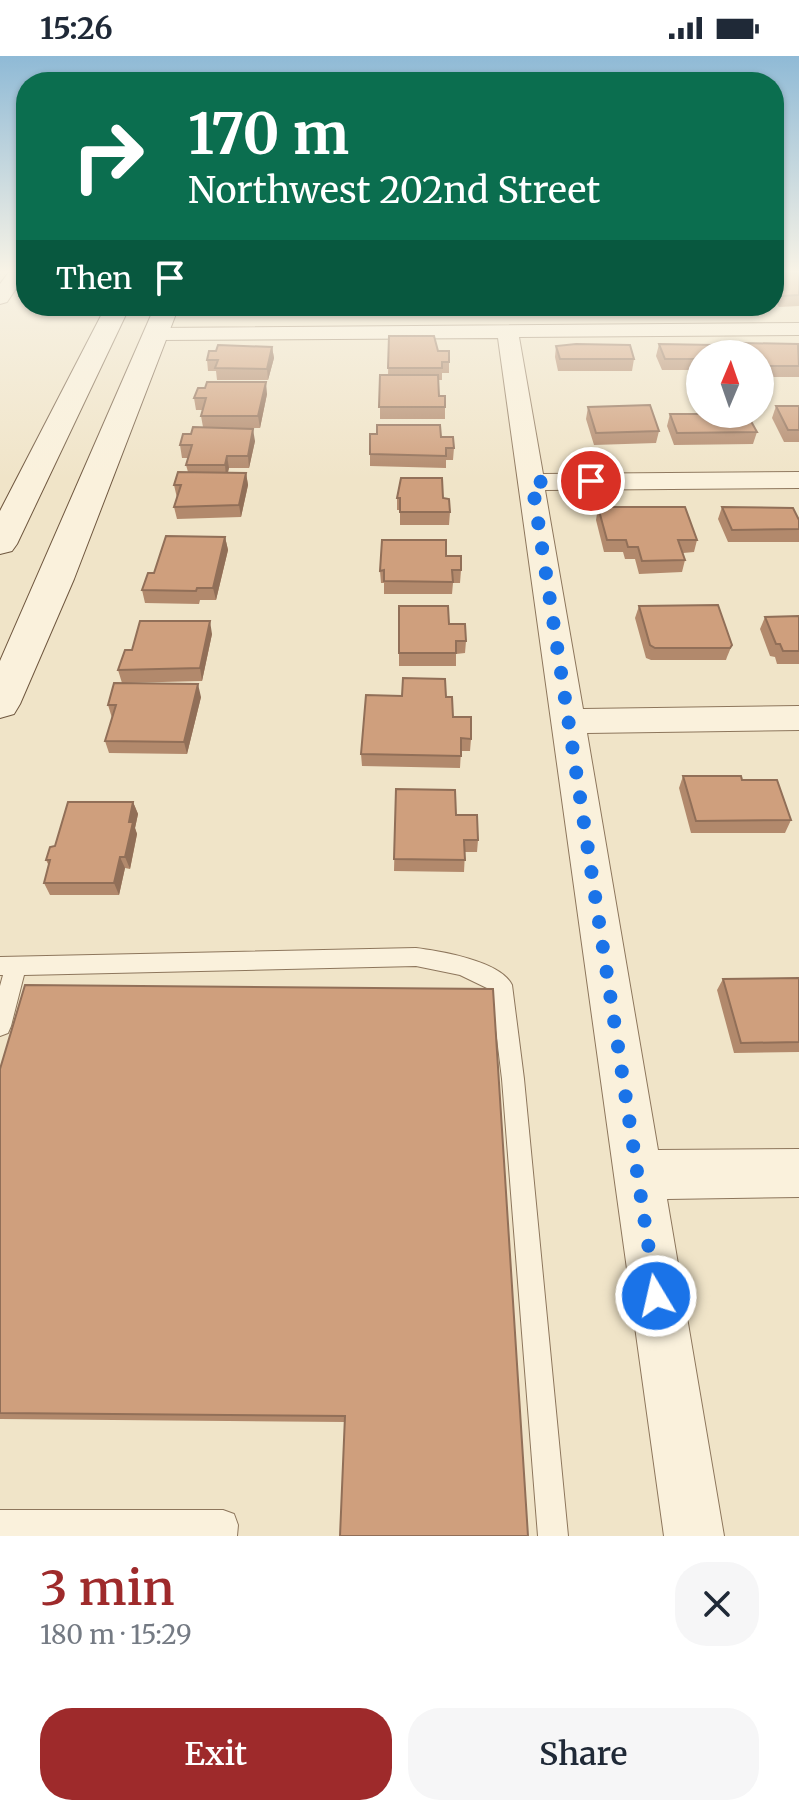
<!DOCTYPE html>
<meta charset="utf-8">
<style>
:root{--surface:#fff;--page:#f6f6f7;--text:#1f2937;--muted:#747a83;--accent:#9e2a2b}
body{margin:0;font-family:Merriweather,serif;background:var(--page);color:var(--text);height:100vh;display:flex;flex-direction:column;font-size:30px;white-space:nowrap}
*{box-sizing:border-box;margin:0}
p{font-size:26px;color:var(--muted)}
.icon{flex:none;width:44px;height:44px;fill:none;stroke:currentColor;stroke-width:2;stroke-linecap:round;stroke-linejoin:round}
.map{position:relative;height:1480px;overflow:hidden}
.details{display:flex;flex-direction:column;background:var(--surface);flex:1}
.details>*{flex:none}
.guide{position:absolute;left:16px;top:16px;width:768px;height:244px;border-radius:32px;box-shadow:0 2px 6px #0004;background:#0b6e4f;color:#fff;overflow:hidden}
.needle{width:52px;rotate:2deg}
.buttons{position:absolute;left:686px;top:284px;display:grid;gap:16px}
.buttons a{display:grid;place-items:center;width:88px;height:88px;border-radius:50%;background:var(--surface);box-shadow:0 2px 6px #0004;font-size:40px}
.pin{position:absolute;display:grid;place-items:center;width:68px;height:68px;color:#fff;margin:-34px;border:4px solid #fff;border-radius:50%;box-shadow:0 2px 8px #0007}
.me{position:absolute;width:88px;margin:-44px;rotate:351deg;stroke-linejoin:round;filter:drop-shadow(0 0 6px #0008)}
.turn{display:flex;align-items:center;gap:28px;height:168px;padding:0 40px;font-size:36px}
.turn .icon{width:104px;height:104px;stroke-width:2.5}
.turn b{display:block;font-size:56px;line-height:68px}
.then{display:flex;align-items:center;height:76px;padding:0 40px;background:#0003;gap:16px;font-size:30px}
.round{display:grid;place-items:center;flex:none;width:84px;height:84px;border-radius:32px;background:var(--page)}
.head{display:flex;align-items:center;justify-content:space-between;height:136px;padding:0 40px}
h1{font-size:48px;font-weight:600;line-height:60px;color:var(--accent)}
.action{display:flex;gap:16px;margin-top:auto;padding:16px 40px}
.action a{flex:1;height:92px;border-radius:32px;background:var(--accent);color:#fff;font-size:32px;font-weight:600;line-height:92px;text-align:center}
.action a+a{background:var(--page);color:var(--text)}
.status{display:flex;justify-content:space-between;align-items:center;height:56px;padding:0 40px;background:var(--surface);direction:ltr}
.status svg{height:22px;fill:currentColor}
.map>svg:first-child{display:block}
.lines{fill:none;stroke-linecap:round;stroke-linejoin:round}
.service-casing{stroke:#8d765c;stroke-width:2}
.minor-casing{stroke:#8d765c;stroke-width:2}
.secondary-casing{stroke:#6f573f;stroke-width:2}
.service{fill:#faf1dc;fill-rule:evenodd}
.minor{fill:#faf1dc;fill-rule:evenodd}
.secondary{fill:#faf1dc;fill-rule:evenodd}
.wall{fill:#b2896c}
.shaded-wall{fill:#916f58}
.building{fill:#cf9f7d;stroke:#916f58;stroke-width:2}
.route{stroke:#1a73e8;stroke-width:14;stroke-dasharray:0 25.2}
</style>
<div class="status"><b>15:26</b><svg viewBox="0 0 49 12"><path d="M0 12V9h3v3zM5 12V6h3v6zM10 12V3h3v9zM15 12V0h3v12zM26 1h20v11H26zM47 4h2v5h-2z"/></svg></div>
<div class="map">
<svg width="799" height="1480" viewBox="0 0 799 1480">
<rect width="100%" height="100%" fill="#f0e4c8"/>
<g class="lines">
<defs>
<path id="service" d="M 416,892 C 440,895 501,905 512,929 L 524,1023 L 568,1480 L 538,1480 L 502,1023 L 491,934 L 460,919 L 416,910 L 24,919 L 11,970 L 8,977 L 0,980 L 0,930 L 3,919 L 0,919 L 0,901 Z
M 0,1454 L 223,1454 L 234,1458 L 238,1469 L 237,1480 L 0,1480 Z"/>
<path id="minor" d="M 9,216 L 26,218 L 7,246 L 0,248 L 0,228 Z
M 799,267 L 799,279 L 519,281 L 543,418 L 799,416 L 799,432 L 545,434 L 583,653 L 799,650 L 799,674 L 587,677 L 658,1094 L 799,1093 L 799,1141 L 667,1143 L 724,1480 L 664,1480 L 498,282 L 156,284 L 146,278 L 156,272 Z"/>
<path id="secondary" d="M 106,250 L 130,250 L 17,488 L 12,495 L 0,498 L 0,455 Z
M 155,250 L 179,250 L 74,523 L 20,648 L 14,658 L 0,662 L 0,605 Z"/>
</defs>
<use href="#service" class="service-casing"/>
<use href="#minor" class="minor-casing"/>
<use href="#secondary" class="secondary-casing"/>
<use href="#service" class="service"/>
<use href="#minor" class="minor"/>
<use href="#secondary" class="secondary"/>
</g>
<path class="wall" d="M 774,216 L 799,217 L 799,250 L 779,251 L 774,244 Z
M 203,250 L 274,250 L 274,252 L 203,255 Z
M 311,250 L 361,250 L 361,252 L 358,253 L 311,252 Z
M 376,250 L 439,250 L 439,251 L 377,251 Z
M 466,250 L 517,250 L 470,252 Z
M 544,250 L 594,250 L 545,252 Z
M 623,250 L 671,250 L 623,252 Z
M 389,280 L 438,295 L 449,306 L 449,317 L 442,317 L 442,324 L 438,324 L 439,340 L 445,351 L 445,363 L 380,363 L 380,319 L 388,319 Z
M 742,287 L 799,290 L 799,321 L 760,321 L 760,298 L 739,298 Z
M 659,288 L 700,298 L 700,314 L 662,314 L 656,300 Z
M 556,290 L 634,303 L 632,315 L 558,315 L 555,301 Z
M 272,291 L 274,302 L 268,324 L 217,324 L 216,315 L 208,315 L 207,304 Z
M 267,338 L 260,372 L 211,372 L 255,385 L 249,412 L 229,412 L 228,417 L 246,417 L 248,429 L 241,461 L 177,463 L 174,451 L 177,442 L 174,429 L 188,416 L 186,409 L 188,402 L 182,402 L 180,389 L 191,378 L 203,371 L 201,360 L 203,354 L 196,354 L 194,342 Z
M 776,350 L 799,350 L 799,386 L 784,386 L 772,362 Z
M 588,351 L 659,375 L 656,387 L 594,389 L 586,363 Z
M 670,358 L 757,376 L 753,388 L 674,389 L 667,370 Z
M 441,381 L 454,392 L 453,404 L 446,404 L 446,412 L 370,410 L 370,398 Z
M 397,442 L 443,442 L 450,456 L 449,469 L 400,469 L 400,454 L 397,454 Z
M 598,451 L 697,484 L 694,496 L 683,497 L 685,504 L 682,516 L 639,518 L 635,503 L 625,503 L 623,496 L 604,496 L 596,464 Z
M 722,451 L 799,464 L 799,486 L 728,486 L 718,463 Z
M 225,481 L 228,494 L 216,544 L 200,544 L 199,548 L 145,547 L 142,534 L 154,517 Z
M 446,500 L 461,514 L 460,527 L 453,527 L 452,538 L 384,538 L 384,527 L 381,527 L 380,515 Z
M 399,550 L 449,568 L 466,585 L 465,597 L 456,598 L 456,610 L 399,610 Z
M 639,550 L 732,589 L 727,601 L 726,604 L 651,604 L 646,602 L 635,562 Z
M 799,560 L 799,608 L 777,608 L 775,601 L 770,600 L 760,573 L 765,561 Z
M 212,578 L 202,625 L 122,627 L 118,614 L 132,594 Z
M 201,641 L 187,698 L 109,697 L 105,685 L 112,662 L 108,649 Z
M 446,641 L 453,661 L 471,683 L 470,695 L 461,695 L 460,712 L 362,710 L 361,698 Z
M 683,720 L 742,724 L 791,764 L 785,777 L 691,777 L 679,732 Z
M 396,733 L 478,784 L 477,796 L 465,796 L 464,816 L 394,815 Z
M 133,746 L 138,758 L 135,772 L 137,778 L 130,813 L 125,812 L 119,839 L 50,839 L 44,827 L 49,810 L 46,804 L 55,790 Z
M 799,922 L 799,996 L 734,997 L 717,934 L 723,923 Z
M 493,933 L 345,1366 L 0,1363 L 0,1013 Z"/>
<path class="shaded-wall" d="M 272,291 L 274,302 L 268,324 L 267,313 Z
M 266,326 L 267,338 L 260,372 L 258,360 Z
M 253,373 L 255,385 L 249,412 L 248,400 Z
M 227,400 L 229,412 L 226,421 L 225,409 Z
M 246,417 L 248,429 L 241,461 L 239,449 Z
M 225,481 L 228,494 L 216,544 L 213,532 Z
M 210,565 L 212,578 L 202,625 L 200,612 Z
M 198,628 L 201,641 L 187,698 L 184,686 Z
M 133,746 L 138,758 L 135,772 L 137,778 L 130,813 L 125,801 L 129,766 Z
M 120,801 L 125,812 L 119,839 L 114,827 Z"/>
<path class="building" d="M 774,216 L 799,217 L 799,239 L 782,240 L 774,229 Z
M 389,280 L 434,280 L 438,295 L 449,295 L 449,306 L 442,306 L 442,312 L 388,312 Z
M 742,287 L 798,288 L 799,310 L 760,310 L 760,298 L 749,298 Z
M 576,288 L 630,289 L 634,303 L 560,303 L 556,290 Z
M 659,288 L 714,289 L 719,298 L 700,298 L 700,303 L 665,303 Z
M 218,289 L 272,291 L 267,313 L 215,312 L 218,304 L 207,304 L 209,295 L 216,295 Z
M 380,319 L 438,319 L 439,340 L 445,340 L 445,351 L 379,351 Z
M 207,326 L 266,326 L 258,360 L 201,360 L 206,342 L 194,342 L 198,332 L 205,332 Z
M 650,349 L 659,375 L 596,377 L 588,351 Z
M 776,350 L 799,350 L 799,374 L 788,374 Z
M 670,358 L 747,358 L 757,376 L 677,377 Z
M 377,369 L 440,369 L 441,381 L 453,381 L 454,392 L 446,392 L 446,400 L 370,398 L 370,378 L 377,378 Z
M 193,371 L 253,373 L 248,400 L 227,400 L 225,409 L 186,409 L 192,389 L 180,389 L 183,378 L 191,378 Z
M 178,416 L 246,417 L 239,449 L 174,451 L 181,429 L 174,429 Z
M 401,422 L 442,422 L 443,442 L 449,443 L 450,456 L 400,456 L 400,442 L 397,442 Z
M 598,451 L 685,451 L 697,484 L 678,484 L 685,504 L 642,505 L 638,491 L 628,491 L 626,484 L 607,484 Z
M 722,451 L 793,452 L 799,464 L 799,473 L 732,474 Z
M 166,480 L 225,481 L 213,532 L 197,532 L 196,535 L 142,534 L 148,517 L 154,517 Z
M 382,484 L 446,484 L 446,500 L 461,500 L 461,514 L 452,514 L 453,526 L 384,525 L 384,514 L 380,515 Z
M 718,549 L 732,589 L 730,592 L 655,592 L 650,589 L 639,550 Z
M 399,550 L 448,550 L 449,568 L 465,568 L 466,585 L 456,585 L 456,597 L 399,597 Z
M 799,560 L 799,595 L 783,595 L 780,588 L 776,588 L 765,561 Z
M 140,565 L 210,565 L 200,612 L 118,614 L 125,594 L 132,594 Z
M 403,622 L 445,623 L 446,641 L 452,641 L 453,661 L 471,661 L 471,683 L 461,682 L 461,700 L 361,698 L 366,639 L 402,640 Z
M 114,627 L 198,628 L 184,686 L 105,685 L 116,649 L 108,649 Z
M 683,720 L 741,720 L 742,724 L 777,724 L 791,764 L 696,765 Z
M 396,733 L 455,734 L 456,759 L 477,759 L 478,784 L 464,784 L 465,804 L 394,803 Z
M 68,746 L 133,746 L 129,766 L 133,766 L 125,801 L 120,801 L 114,827 L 44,827 L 50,804 L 46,804 L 50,791 L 55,790 Z
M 799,922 L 799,986 L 741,987 L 723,923 Z
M 25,929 L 493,933 L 528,1480 L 340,1480 L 345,1360 L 0,1357 L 0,1013 Z"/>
<linearGradient id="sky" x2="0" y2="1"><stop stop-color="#8fbad6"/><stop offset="0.51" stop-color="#f8f3e6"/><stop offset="1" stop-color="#f8f3e6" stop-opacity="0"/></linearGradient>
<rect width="799" height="423" fill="url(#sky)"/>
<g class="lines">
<path class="route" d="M 591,425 L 532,426 L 656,1240"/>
</g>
</svg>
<div class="buttons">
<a><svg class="needle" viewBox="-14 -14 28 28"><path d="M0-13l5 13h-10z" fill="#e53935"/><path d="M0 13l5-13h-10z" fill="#747a83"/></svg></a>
</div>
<div class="pin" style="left:591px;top:425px;background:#d93025"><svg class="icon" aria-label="arrive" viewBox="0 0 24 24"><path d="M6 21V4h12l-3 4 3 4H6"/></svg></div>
<svg class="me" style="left:656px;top:1240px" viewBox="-20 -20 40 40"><circle r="17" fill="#1a73e8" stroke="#fff" stroke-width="3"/><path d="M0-11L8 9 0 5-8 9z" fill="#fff"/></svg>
<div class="guide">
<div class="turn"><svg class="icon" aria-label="right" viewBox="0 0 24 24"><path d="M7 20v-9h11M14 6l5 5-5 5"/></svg><div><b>170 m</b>Northwest 202nd Street</div></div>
<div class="then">Then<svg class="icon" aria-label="arrive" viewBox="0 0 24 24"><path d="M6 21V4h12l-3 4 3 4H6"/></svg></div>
</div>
</div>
<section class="details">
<div class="head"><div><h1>3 min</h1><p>180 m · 15:29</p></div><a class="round"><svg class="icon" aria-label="close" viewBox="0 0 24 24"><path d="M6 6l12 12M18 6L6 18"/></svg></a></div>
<div class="action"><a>Exit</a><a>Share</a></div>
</section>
